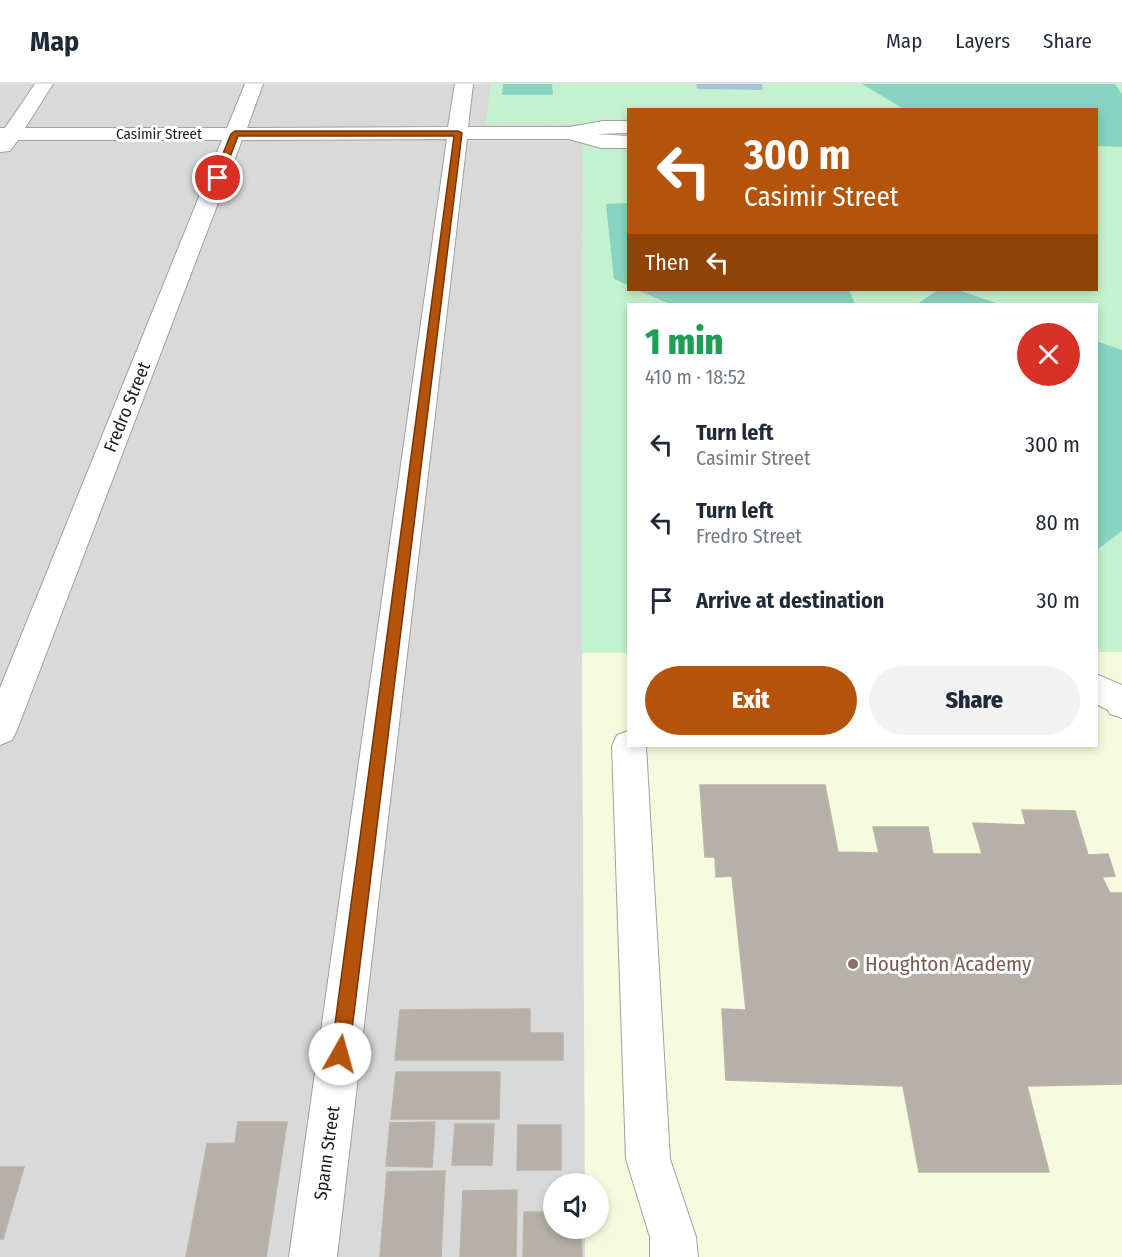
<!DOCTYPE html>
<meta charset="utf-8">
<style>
:root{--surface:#fff;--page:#f2f2f3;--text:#1f2937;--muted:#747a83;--line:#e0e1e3;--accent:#b45309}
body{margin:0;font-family:"Fira Sans Condensed",sans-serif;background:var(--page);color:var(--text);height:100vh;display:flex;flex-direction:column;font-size:22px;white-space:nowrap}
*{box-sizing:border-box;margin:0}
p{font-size:20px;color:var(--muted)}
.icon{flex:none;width:33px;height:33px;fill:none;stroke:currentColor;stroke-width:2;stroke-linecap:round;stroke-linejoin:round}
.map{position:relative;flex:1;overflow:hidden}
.drawer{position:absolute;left:627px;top:219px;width:471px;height:444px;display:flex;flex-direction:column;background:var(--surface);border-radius:0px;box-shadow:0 3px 9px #0003}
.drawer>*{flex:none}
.top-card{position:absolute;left:627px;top:24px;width:471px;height:183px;border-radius:0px;box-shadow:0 3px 9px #0003;background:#b45309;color:#fff;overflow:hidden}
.controls{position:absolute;left:543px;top:1089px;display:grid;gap:12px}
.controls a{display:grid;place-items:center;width:66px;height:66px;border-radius:50%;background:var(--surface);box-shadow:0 3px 9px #0003;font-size:30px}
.pin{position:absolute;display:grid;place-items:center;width:51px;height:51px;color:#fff;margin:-26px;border:3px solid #fff;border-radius:50%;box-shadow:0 2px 6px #0007}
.me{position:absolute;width:66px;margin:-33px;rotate:7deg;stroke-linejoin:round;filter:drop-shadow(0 0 4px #0008)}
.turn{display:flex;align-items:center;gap:21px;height:126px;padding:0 18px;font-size:27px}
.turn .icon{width:78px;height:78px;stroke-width:2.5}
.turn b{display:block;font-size:42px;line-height:51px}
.then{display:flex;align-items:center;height:57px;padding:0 18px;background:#0003;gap:12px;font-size:22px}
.round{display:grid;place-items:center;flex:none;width:63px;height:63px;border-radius:32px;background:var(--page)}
.head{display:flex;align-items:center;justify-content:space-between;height:102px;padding:0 18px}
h1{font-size:36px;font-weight:800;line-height:45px;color:#1e9e55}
.button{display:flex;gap:12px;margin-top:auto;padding:12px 18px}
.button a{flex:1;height:69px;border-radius:36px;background:var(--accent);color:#fff;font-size:24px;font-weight:800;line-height:69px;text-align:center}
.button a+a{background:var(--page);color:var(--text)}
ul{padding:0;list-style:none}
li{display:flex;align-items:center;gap:18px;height:78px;padding:0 18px}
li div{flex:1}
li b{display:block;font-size:22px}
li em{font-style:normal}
header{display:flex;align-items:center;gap:36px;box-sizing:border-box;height:84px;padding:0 30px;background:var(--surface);border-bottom:2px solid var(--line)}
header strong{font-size:28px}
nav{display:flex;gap:33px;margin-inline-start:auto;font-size:21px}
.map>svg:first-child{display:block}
.residential{fill:#dad9d9}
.education{fill:#f7fbde}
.park{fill:#c4f2ce;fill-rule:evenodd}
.pitch{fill:#89d3c1}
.water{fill:#a8c5d5}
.building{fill:#b5b0a9;stroke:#bcb3a7;stroke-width:1.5}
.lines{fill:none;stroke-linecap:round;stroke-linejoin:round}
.minor-casing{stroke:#a0a0a0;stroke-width:2}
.minor{fill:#fff;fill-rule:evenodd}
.route{fill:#b45309;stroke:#753606;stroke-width:1.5}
.education-dot{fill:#8d6e63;stroke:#fff;stroke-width:2}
.labels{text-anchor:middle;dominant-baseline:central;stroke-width:6;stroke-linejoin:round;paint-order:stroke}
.far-street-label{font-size:15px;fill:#1c1c1c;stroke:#fff}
.street-label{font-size:18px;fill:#1c1c1c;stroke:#fff}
.near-education-label{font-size:21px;fill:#785e54;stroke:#fff;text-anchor:start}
</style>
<header>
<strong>Map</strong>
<nav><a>Map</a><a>Layers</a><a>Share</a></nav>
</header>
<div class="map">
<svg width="1122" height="1173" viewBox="0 0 1122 1173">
<rect width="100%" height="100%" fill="#ecebe3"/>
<path class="residential" d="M 0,0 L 491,0 L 486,41 L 583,40 L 582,569 L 585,1099 L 554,1100 L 554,1144 L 585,1145 L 585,1173 L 0,1173 Z"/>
<path class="education" d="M 1097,568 L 1122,568 L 1122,1173 L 585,1173 L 585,1145 L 598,1144 L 598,1100 L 585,1099 L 582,569 L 628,569 L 628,662 L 1096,662 Z"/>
<path class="park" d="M 491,0 L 1122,0 L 1122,568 L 1097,568 L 1096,220 L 628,220 L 628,569 L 582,569 L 583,40 L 486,41 ZM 628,26 L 1096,26 L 1096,206 L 628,206 Z"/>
<path class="pitch" d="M 503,0 L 552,0 L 553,11 L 502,11 Z
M 862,0 L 1115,0 L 1122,10 L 1122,63 L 1097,62 L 1096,26 L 904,25 Z
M 628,119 L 628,201 L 614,195 L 606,120 Z
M 637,206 L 849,206 L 855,220 L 670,220 Z
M 938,206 L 958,206 L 999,220 L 917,220 Z
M 1096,257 L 1122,266 L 1122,447 L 1097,466 Z"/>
<path class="water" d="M 696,0 L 762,0 L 763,6 L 697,5 Z"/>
<path class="building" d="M 700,701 L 825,701 L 838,768 L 879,769 L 873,743 L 928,743 L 933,770 L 982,770 L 973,739 L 1026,741 L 1022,726 L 1075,727 L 1088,771 L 1108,770 L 1115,792 L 1102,793 L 1110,809 L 1122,809 L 1122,1000 L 1027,1002 L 1049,1088 L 919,1088 L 903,1002 L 726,996 L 722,925 L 746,926 L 732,792 L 716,793 L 715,773 L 705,773 Z
M 530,925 L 530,949 L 563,949 L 563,976 L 395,976 L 400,926 Z
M 396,988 L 500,988 L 499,1035 L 391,1035 Z
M 238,1038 L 287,1038 L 266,1173 L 186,1173 L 207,1060 L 235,1059 Z
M 435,1038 L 432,1083 L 386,1082 L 390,1039 Z
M 455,1040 L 494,1040 L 492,1081 L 452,1081 Z
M 518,1041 L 561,1041 L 561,1086 L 517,1086 Z
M 0,1083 L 24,1083 L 3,1155 L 0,1155 Z
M 445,1087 L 441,1173 L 380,1173 L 387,1088 Z
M 517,1106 L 516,1173 L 460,1173 L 463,1107 Z
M 524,1128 L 554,1128 L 554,1144 L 581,1144 L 582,1173 L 523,1173 Z"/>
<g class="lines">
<defs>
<path id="minor" d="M 35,0 L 53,0 L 25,44 L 227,44 L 245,0 L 263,0 L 247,44 L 448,43 L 455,0 L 473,0 L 468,43 L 570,43 L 603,37 L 628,37 L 628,49 L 596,50 L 628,52 L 628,64 L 601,64 L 569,55 L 467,55 L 337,1173 L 289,1173 L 447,55 L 242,56 L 17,646 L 12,656 L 0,661 L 0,604 L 222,56 L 18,56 L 10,67 L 0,68 L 0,44 L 5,44 Z
M 1096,590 L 1122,601 L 1122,634 L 1110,630 L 1108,626 L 1096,620 Z
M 628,647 L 628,662 L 646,662 L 670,1075 L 696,1153 L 698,1173 L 650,1173 L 650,1153 L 626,1075 L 612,662 L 617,651 Z"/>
</defs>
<use href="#minor" class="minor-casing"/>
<use href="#minor" class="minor"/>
</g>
<path class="route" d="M 235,47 L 458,47 L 462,49 L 349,970 L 346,977 L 340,979 L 334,977 L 331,970 L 454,52 L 238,52 L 222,94 L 215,95 L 213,94 L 231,50 Z"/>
<circle class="education-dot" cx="853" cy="880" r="6"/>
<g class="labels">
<g class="far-street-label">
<text x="159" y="50">Casimir Street</text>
</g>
<g class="street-label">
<text transform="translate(127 323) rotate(-68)">Fredro Street</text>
<text transform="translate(327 1069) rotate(-82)">Spann Street</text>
</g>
<g class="near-education-label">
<text x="865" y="880">Houghton Academy</text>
</g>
</g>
</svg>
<div class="controls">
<a><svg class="icon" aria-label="sound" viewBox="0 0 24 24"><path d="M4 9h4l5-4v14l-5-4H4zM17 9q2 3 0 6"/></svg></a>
</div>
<div class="pin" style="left:218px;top:94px;background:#d93025"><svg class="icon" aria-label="arrive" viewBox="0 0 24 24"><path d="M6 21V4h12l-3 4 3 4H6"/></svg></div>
<svg class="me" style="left:340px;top:970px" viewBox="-20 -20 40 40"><circle r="19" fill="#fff"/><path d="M0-13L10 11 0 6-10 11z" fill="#b45309"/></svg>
<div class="top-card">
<div class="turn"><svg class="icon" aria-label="left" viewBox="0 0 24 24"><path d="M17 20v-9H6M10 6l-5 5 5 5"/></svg><div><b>300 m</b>Casimir Street</div></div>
<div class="then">Then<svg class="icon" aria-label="left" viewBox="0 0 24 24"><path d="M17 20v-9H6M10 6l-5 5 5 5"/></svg></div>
</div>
<section class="drawer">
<div class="head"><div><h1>1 min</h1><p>410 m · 18:52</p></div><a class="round" style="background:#d93025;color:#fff"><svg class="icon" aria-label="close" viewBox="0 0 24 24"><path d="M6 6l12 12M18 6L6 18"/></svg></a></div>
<ul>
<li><svg class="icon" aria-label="left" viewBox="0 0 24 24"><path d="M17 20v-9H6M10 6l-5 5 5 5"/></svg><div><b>Turn left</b><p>Casimir Street</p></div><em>300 m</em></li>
<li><svg class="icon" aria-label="left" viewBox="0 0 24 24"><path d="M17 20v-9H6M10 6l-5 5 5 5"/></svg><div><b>Turn left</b><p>Fredro Street</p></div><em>80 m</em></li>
<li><svg class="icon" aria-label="arrive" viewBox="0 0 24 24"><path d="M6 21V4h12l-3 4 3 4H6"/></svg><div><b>Arrive at destination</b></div><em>30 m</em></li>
</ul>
<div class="button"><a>Exit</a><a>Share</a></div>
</section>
</div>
